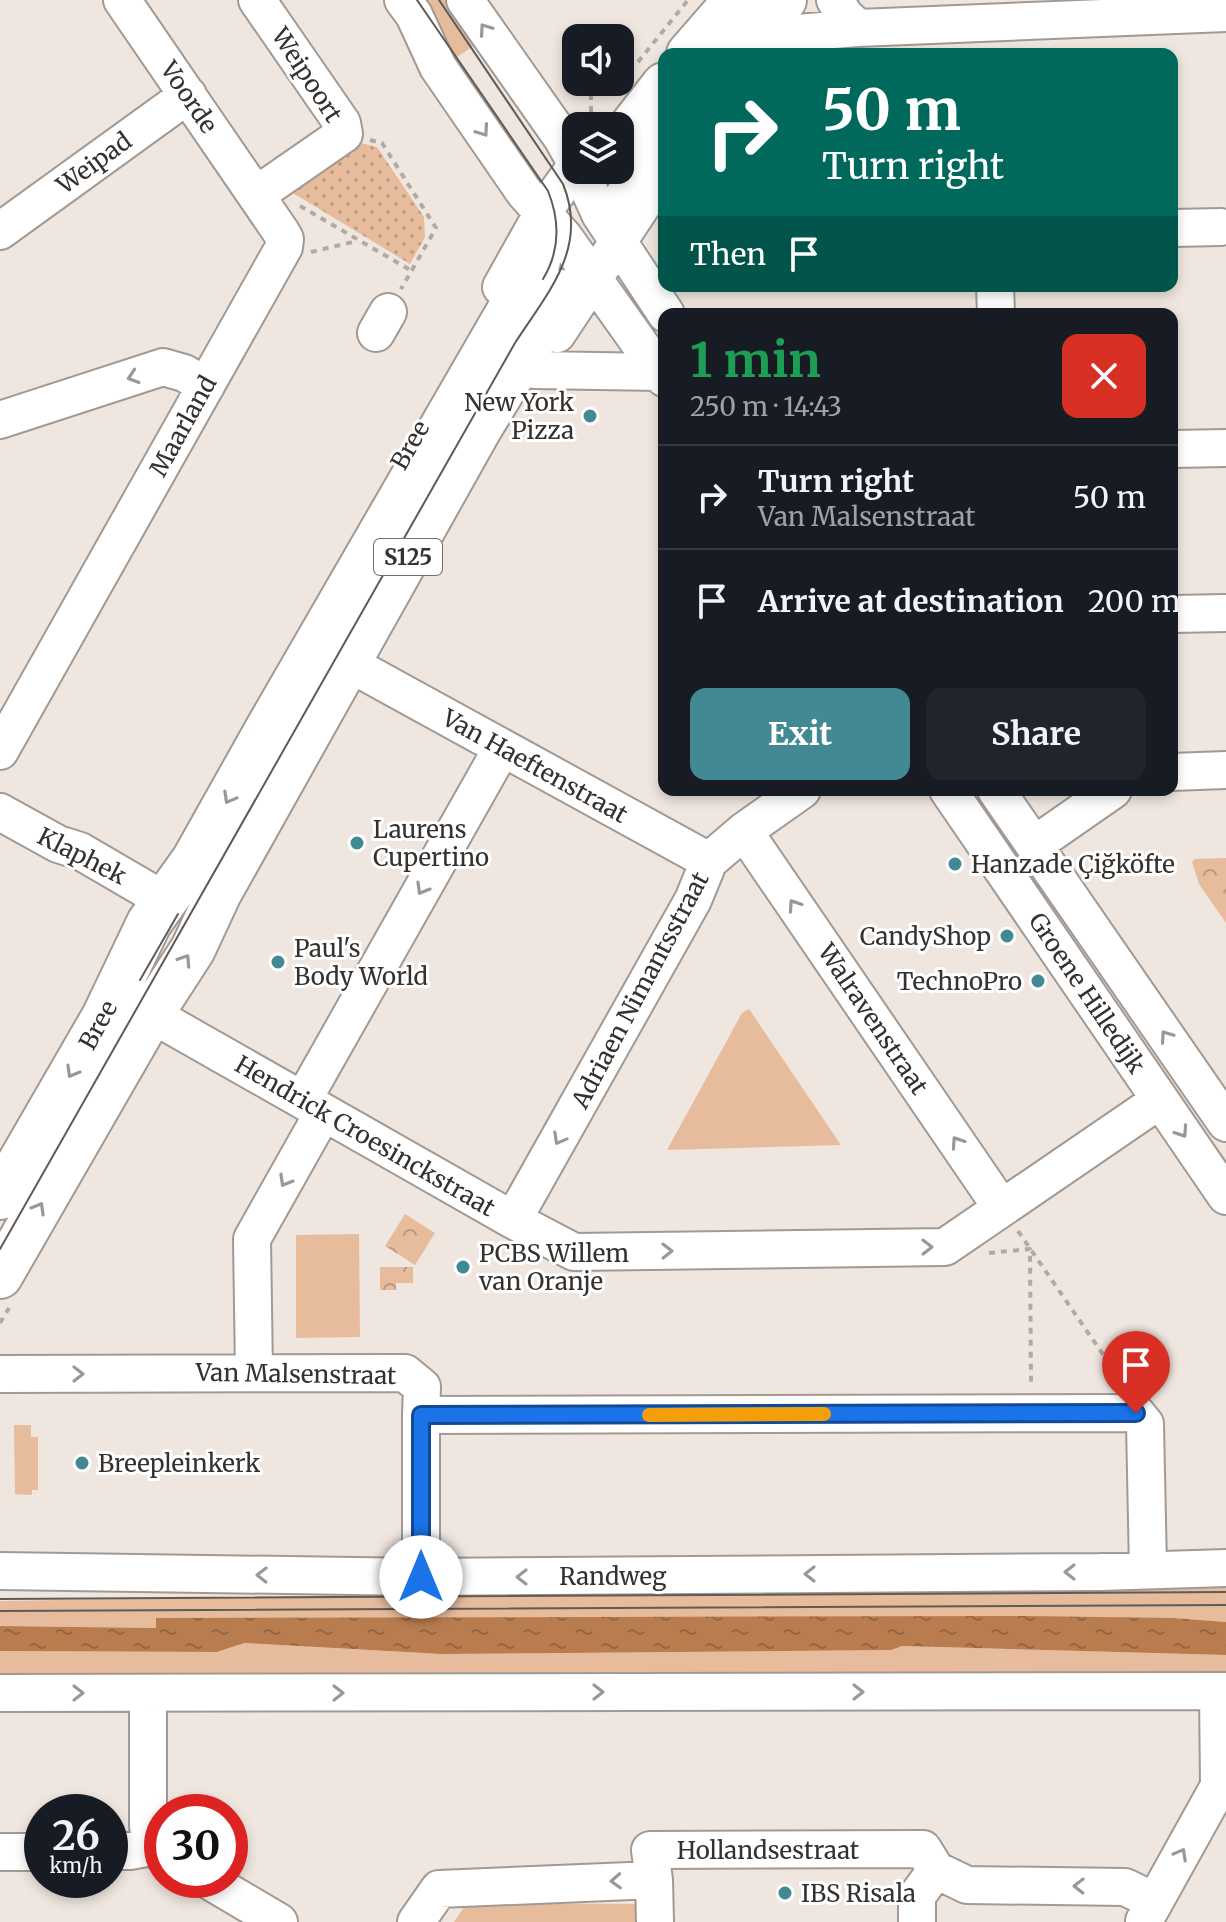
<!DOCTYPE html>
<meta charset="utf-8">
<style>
:root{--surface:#171b24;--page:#20242c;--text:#f1f3f6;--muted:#9ea1a6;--line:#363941;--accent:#428993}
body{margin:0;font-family:Merriweather,serif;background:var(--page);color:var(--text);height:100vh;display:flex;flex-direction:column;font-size:30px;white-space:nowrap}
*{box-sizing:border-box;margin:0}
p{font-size:26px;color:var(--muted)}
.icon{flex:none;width:44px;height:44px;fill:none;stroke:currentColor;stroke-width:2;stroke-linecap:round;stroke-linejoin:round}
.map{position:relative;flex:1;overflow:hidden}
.drawer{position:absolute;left:658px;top:308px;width:520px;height:488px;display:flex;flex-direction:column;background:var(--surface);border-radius:16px;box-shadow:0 4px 12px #0003}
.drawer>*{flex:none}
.hud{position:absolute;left:658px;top:48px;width:520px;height:244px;border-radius:16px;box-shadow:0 4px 12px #0003;background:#00695c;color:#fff;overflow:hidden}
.buttons{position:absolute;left:562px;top:24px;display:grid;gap:16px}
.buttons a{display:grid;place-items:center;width:72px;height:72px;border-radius:16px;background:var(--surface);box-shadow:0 4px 12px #0003;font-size:40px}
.speed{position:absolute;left:24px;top:1794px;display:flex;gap:16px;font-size:40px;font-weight:700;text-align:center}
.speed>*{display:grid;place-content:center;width:104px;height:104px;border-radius:50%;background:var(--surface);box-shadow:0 4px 12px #0003;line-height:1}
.speed small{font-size:20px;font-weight:400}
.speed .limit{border:12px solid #d22;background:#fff;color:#111}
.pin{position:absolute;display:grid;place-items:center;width:68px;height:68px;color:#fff;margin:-82px -34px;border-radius:50% 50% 50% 0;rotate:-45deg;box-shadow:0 0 8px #0007}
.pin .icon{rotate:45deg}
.me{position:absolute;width:88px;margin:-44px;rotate:0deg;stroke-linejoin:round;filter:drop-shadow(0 0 6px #0008)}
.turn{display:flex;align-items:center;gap:28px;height:168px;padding:0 32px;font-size:36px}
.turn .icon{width:104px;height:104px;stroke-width:2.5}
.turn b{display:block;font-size:56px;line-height:68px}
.then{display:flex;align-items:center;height:76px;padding:0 32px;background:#0003;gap:16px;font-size:30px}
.round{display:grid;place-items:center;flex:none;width:84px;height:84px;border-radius:16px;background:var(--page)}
.head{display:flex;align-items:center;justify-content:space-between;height:136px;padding:0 32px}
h1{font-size:48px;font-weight:700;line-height:60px;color:#1e9e55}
.action{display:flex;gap:16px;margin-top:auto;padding:16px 32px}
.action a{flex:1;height:92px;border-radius:16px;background:var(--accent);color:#fff;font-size:32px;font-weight:700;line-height:92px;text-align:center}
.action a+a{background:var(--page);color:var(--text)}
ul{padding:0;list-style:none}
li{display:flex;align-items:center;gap:24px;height:104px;padding:0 32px;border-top:2px solid var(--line)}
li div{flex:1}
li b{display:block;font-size:30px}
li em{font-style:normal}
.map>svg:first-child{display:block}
.grass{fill:#e7bc9d}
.forest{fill:url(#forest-crowns)}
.garden{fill:url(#garden-dots)}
.water{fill:url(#water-ripples)}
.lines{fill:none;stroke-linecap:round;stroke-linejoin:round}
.major-tunnel{stroke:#cac2bc;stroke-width:44;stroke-dasharray:44 22;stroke-linecap:butt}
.minor-casing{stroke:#a29993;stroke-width:40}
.major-casing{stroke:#a29993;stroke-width:48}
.path{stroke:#b1aaa4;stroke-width:4;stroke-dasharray:6 6;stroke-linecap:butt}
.minor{stroke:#fff;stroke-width:36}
.major{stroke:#fff;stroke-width:44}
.tram{stroke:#5f5b57;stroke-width:2}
.oneway{stroke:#9a9896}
.route-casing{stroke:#114b97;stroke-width:20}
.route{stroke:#1a73e8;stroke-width:14}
.slow{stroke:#f59e0b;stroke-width:14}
.poi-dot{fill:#428993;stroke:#fff;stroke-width:3}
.labels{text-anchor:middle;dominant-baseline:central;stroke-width:6;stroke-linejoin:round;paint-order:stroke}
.shield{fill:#fff;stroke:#716f6d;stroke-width:2}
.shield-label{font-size:22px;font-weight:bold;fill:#34312e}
.street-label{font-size:24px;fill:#34312e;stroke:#fff}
.poi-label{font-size:24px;fill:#34312e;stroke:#fff;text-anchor:start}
</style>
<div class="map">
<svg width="1226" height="1922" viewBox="0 0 1226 1922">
<defs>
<pattern id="forest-crowns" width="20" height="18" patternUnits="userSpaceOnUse" patternTransform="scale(2)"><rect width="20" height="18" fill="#e7bc9d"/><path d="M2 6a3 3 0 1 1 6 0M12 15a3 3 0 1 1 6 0" fill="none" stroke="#bc9980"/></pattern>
<pattern id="garden-dots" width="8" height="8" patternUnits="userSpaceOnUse" patternTransform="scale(2)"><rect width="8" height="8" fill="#e7bc9d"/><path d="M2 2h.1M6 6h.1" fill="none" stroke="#bc9980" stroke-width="1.8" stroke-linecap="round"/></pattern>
<pattern id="water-ripples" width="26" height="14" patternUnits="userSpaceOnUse" patternTransform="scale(2)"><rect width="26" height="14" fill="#b87c4e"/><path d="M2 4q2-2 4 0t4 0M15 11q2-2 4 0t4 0" fill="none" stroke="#966641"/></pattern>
</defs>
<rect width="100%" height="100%" fill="#efe6df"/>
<path class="grass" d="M 410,0 L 457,0 L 484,39 L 445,65 Z
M 749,1009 L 841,1145 L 667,1150 L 742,1013 Z
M 359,1234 L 360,1337 L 296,1338 L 296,1235 Z
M 14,1425 L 31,1425 L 31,1437 L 38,1437 L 38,1490 L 32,1490 L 32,1495 L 15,1494 Z
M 967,1585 L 1226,1585 L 1226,1622 L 1173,1618 L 156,1619 L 157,1628 L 0,1626 L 0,1601 Z
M 244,1643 L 441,1654 L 891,1650 L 901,1646 L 1226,1655 L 1226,1675 L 0,1682 L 0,1651 L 217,1652 Z
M 467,1903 L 642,1904 L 641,1922 L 454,1922 Z"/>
<path class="forest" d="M 1226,858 L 1226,923 L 1199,884 L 1192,862 L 1195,859 Z
M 405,1214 L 435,1233 L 415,1265 L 385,1246 Z
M 380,1267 L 413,1267 L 413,1283 L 396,1283 L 396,1290 L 380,1290 Z"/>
<path class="garden" d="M 349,140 L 377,147 L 424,217 L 425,237 L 410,264 L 283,187 Z"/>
<path class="water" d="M 1026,1616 L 1173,1618 L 1226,1622 L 1226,1655 L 902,1646 L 891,1650 L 441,1654 L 244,1643 L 217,1652 L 0,1651 L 0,1626 L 156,1628 L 156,1618 Z"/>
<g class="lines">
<path class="major-tunnel" d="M 538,261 L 598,170"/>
<defs>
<path id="minor" d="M 403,0 L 414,15 L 438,67 L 524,192 L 564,237 L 664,378
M 465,0 L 562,138 L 576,163
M 835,0 L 845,16 L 858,28
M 773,35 L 858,28 L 1226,13
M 580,170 L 600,214 L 666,314
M 256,195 L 344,134 L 342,123 L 257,0
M 1172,228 L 1221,227
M 0,231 L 188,95
M 995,286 L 996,314
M 501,287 L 543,212 L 576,166
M 376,333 L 388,312
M 557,334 L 659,180
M 534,370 L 660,372
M 0,420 L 163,367 L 184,373 L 206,386
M 1172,449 L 1226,448
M 1172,614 L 1226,613
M 361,670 L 709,861
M 0,751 L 284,247 L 285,239 L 281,232 L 122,0
M 1172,772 L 1226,770
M 948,790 L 1226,1196
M 996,790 L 1226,1123
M 0,812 L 58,844 L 80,851 L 164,900
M 744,831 L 1001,1207
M 1034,845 L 1113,790
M 151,1014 L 513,1220 L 574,1252 L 945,1247 L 1160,1100
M 303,1100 L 502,748
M 513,1220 L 693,900 L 709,861 L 744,831 L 802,790
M 254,1372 L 252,1239 L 323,1113
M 0,1374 L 405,1373 L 422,1387 L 421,1415 L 1136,1413 L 1145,1424 L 1148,1569
M 0,1571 L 421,1577 L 1100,1572 L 1226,1568
M 421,1577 L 421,1415
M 0,1693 L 1226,1691
M 148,1693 L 148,1826 L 151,1847
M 110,1851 L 130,1851 L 151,1847 L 162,1853
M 0,1852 L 42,1852
M 208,1880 L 279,1922
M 654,1880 L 655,1922
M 1144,1921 L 1219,1786 L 1218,1691
M 416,1922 L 439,1889 L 654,1880 L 650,1850 L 923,1849 L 936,1870 L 967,1885 L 1125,1887 L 1154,1901
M 917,1922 L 917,1896 L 936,1870"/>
<path id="major" d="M 689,54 L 736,0
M 735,54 L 784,0
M 620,142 L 664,85
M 626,199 L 664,146
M 0,1197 L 104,1017 L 149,923 L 194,860 L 267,730 L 538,261
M 0,1276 L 151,1014 L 193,949 L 219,893 L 479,429 L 562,292"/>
</defs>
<use href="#minor" class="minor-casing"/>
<use href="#major" class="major-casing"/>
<path class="path" d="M 638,62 L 688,0
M 591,82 L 591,115
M 370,140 L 382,143 L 436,228 L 401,289
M 300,206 L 412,271
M 311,252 L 357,241
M 1018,1231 L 1122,1382
M 989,1253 L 1030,1249 L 1031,1383
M 0,1323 L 9,1308"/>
<use href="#minor" class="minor"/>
<use href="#major" class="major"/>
<path class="tram" d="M 417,0 L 548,191 C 560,221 560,251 543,279
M 140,980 L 178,914
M 0,1249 L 515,343 C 548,292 589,248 563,184 L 439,0
M 0,1599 L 1226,1592
M 0,1611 L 1226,1605"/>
</g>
<defs><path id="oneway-chevron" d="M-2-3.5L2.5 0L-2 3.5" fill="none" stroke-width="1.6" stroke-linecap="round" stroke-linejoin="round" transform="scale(2)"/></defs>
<g class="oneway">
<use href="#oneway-chevron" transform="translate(485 29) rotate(-125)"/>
<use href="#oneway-chevron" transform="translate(483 131) rotate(55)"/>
<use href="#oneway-chevron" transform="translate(133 377) rotate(162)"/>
<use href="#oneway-chevron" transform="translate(229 798) rotate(119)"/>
<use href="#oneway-chevron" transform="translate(422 889) rotate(120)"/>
<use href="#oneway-chevron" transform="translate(794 905) rotate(-124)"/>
<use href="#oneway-chevron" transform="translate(185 960) rotate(-57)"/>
<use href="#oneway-chevron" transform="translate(1166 1036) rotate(-125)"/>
<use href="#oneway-chevron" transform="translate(72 1072) rotate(120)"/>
<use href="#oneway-chevron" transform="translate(1182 1132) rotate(56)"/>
<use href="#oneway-chevron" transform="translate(559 1139) rotate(119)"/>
<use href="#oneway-chevron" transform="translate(957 1142) rotate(-124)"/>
<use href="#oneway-chevron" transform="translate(285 1181) rotate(120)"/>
<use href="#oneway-chevron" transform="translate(39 1208) rotate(-60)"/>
<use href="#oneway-chevron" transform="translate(927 1247) rotate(-1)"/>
<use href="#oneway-chevron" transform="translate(667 1251) rotate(-1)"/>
<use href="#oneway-chevron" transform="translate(78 1374)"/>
<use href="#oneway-chevron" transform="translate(1070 1572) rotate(180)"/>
<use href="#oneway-chevron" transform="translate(810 1574) rotate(180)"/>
<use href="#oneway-chevron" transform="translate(262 1575) rotate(-179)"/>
<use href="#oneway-chevron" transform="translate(522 1577) rotate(180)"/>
<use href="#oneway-chevron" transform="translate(598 1692)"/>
<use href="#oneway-chevron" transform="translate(858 1692)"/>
<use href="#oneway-chevron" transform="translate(78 1693)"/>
<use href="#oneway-chevron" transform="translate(338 1693)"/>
<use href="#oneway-chevron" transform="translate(1181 1854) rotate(-61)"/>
<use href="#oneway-chevron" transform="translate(616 1881) rotate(177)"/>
<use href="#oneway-chevron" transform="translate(1079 1886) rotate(-179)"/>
</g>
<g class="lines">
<defs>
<path id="route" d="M 421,1577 L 421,1415 L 1136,1413"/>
</defs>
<use href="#route" class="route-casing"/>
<use href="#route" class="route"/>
<path class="slow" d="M 649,1415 L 824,1414"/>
</g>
<g class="poi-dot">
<circle cx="590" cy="416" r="8"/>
<circle cx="357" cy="843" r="8"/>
<circle cx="955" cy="864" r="8"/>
<circle cx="1007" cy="936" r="8"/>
<circle cx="278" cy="962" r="8"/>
<circle cx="1038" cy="981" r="8"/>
<circle cx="463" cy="1267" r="8"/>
<circle cx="82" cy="1463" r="8"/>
<circle cx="785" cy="1893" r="8"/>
</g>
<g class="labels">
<rect class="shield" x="374" y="539" width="68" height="36" rx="6"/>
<g class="shield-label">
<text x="408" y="557">S125</text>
</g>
<g class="street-label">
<text transform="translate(307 75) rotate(57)">Weipoort</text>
<text transform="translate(189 97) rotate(56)">Voorde</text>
<text transform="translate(94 163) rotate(-36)">Weipad</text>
<text transform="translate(183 426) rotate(-61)">Maarland</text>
<text transform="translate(410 445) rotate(-60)">Bree</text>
<text transform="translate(535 766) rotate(29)">Van Haeftenstraat</text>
<text transform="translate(82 856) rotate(27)">Klaphek</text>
<text transform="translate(640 990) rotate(-62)">Adriaen Nimantsstraat</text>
<text transform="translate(1087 993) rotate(56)">Groene Hilledijk</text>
<text transform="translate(873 1019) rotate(56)">Walravenstraat</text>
<text transform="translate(98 1025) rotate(-61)">Bree</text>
<text transform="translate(365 1136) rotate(30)">Hendrick Croesinckstraat</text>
<text transform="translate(296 1374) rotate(1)">Van Malsenstraat</text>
<text x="613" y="1576">Randweg</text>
<text x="768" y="1850">Hollandsestraat</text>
</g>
<g class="poi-label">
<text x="574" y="402" text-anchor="end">New York<tspan x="574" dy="28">Pizza</tspan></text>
<text x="373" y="829">Laurens<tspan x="373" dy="28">Cupertino</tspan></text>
<text x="971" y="864">Hanzade Çiğköfte</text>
<text x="991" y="936" text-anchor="end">CandyShop</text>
<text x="294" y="948">Paul's<tspan x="294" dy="28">Body World</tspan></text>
<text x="1022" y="981" text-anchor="end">TechnoPro</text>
<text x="479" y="1253">PCBS Willem<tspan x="479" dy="28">van Oranje</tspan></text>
<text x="98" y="1463">Breepleinkerk</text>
<text x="801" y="1893">IBS Risala</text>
</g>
</g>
</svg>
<div class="buttons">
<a><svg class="icon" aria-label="sound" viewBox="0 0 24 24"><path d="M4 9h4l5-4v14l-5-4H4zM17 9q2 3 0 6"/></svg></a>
<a><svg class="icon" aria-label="layers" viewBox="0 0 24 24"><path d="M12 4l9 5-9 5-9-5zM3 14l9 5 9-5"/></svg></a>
</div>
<div class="speed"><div>26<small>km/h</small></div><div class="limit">30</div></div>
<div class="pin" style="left:1136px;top:1413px;background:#d93025"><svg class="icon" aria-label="arrive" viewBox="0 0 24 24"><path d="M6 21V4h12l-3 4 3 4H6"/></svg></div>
<svg class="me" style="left:421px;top:1577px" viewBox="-20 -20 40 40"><circle r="19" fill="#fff"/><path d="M0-13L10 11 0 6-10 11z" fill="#1a73e8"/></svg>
<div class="hud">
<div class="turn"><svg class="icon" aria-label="right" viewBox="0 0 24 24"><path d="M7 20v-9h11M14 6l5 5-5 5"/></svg><div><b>50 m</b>Turn right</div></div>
<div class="then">Then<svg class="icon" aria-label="arrive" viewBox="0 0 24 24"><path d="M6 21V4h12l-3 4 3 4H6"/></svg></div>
</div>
<section class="drawer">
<div class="head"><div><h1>1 min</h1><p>250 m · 14:43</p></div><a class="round" style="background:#d93025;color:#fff"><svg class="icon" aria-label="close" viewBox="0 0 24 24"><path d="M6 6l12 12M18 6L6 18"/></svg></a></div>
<ul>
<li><svg class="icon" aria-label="right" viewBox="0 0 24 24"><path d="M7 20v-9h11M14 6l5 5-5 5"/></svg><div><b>Turn right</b><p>Van Malsenstraat</p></div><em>50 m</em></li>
<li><svg class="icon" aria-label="arrive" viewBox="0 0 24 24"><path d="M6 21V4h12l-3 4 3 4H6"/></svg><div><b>Arrive at destination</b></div><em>200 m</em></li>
</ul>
<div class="action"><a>Exit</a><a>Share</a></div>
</section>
</div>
